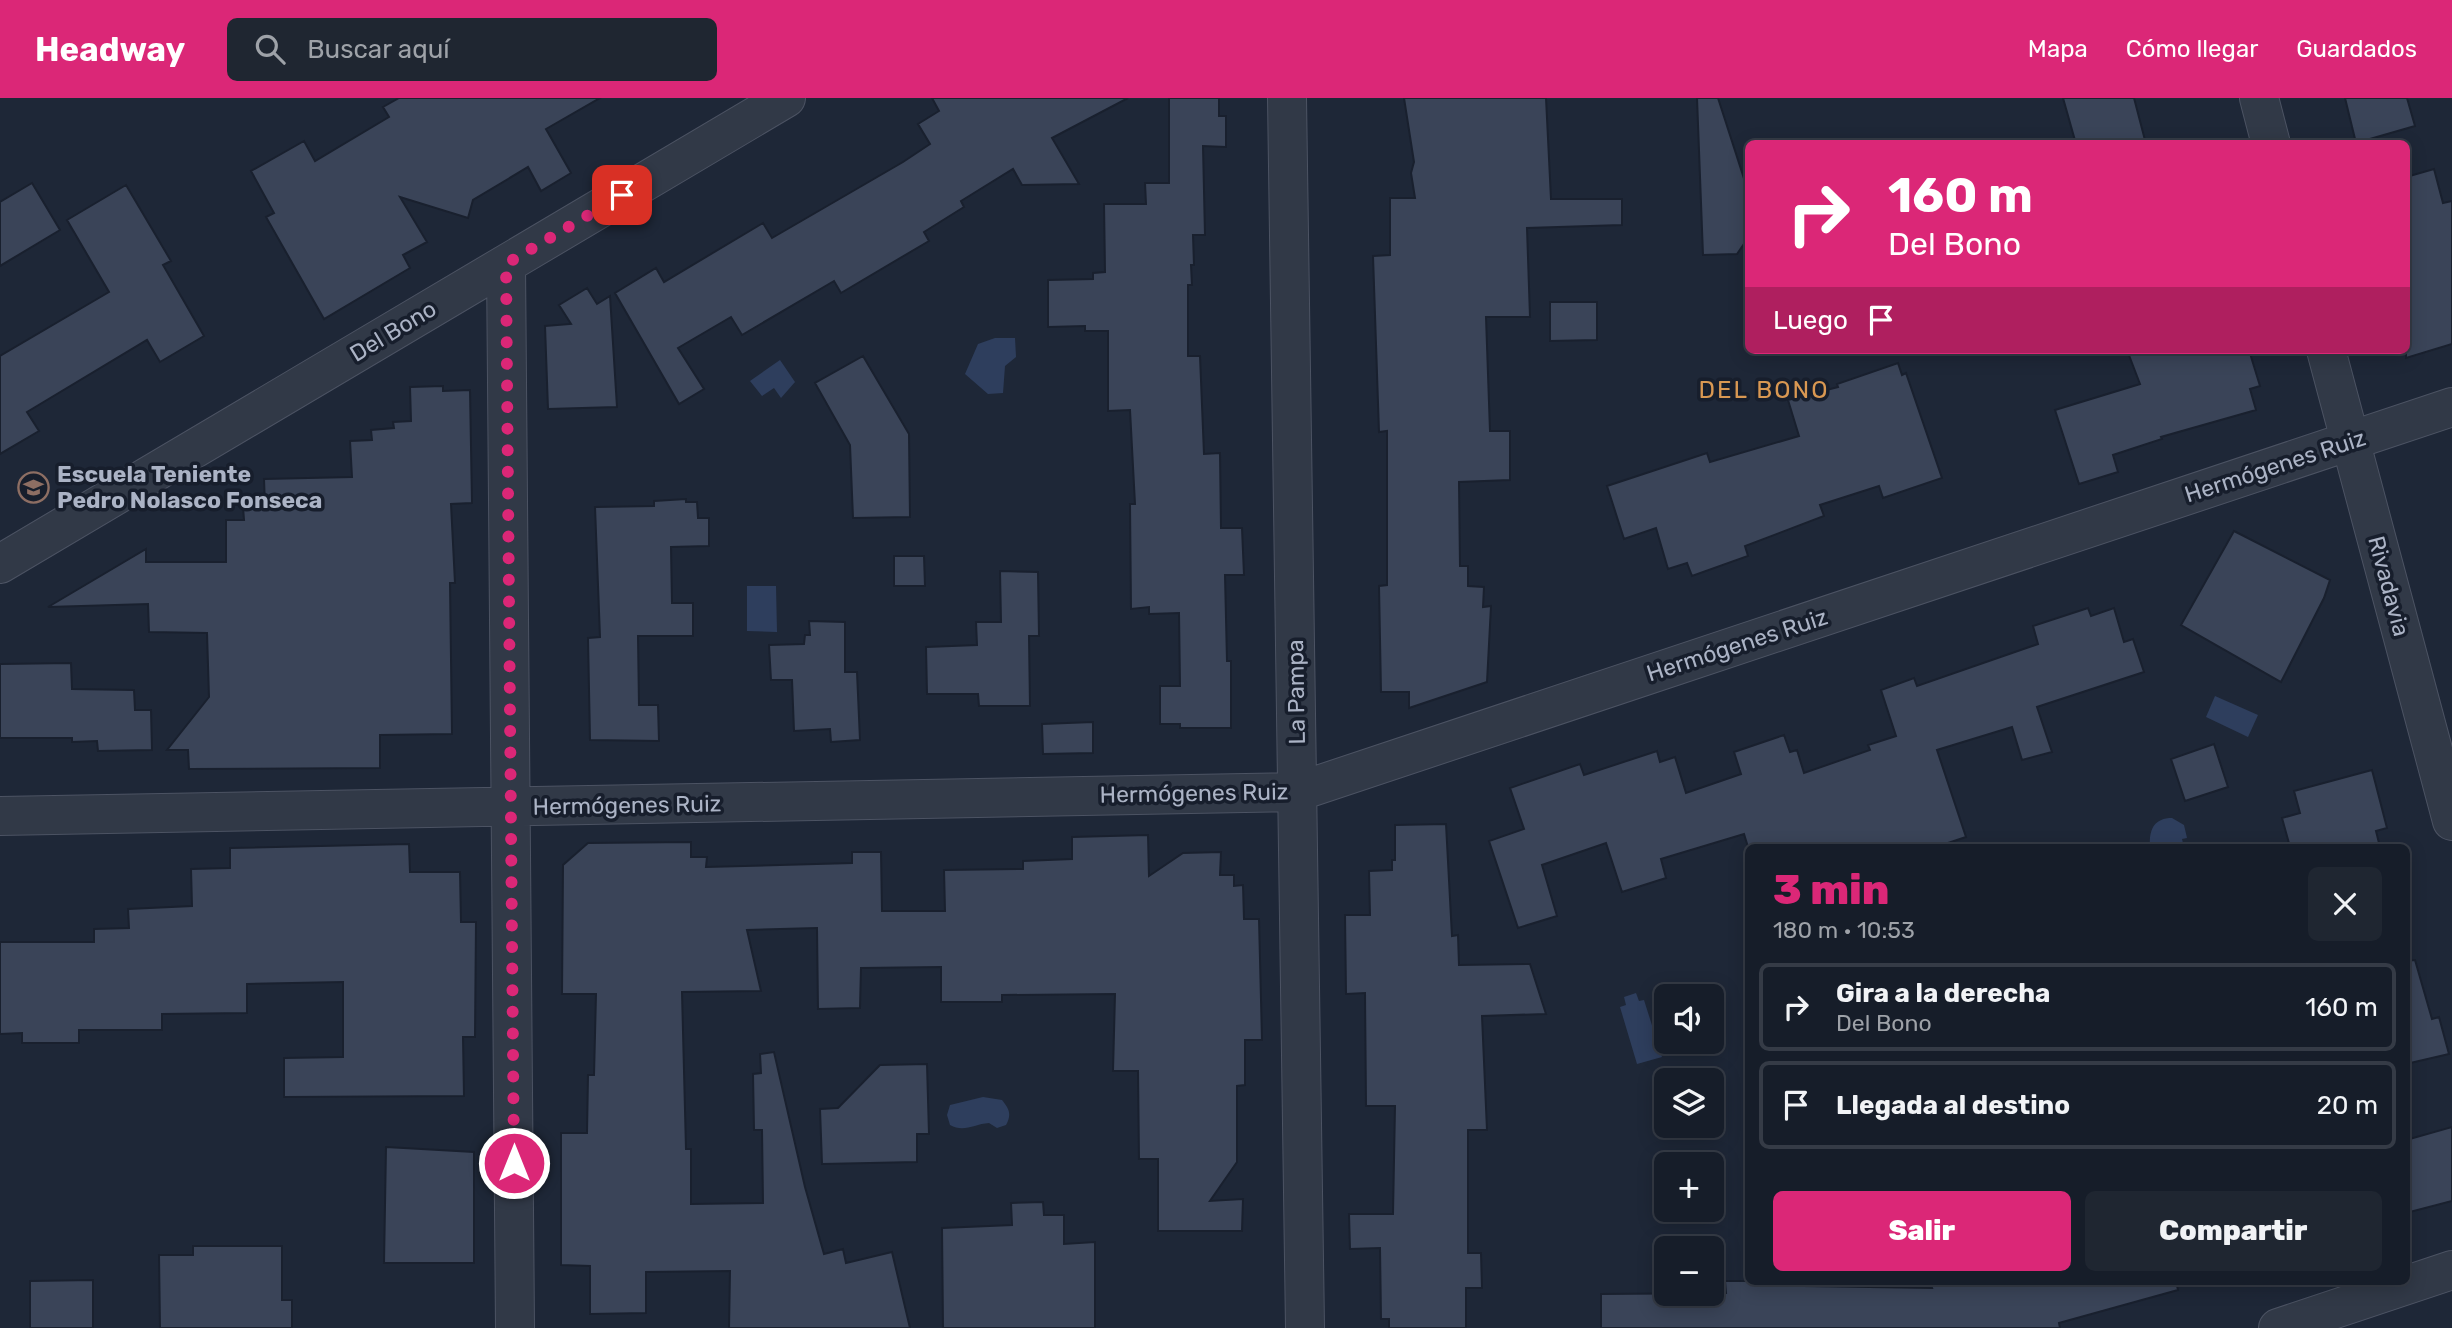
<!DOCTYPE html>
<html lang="es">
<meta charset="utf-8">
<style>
:root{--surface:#161d29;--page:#1f2631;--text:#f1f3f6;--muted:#9ea2a8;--line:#353b46;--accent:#db2777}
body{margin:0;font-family:Rubik,sans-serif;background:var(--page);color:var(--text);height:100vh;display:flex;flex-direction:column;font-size:26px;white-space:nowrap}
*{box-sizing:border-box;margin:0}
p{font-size:23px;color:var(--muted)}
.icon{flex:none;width:38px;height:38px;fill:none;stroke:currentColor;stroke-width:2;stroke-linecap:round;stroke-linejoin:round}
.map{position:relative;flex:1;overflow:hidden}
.panel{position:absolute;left:1745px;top:746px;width:665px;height:441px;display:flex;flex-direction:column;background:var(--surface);border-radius:10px;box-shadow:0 4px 18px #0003,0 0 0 2px var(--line)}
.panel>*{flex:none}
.banner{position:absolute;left:1745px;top:42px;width:665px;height:214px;border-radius:10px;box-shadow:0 4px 18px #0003,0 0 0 2px var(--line);background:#db2777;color:#fff;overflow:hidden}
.buttons{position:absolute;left:1654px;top:886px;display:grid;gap:14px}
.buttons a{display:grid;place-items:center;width:70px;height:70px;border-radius:10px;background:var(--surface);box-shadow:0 4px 18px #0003,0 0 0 2px var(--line);font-size:35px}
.pin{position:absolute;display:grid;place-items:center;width:60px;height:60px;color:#fff;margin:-30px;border-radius:14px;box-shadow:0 4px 10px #0006}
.me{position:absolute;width:77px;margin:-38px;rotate:0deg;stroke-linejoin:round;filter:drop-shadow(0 0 5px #0008)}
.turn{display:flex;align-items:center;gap:24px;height:147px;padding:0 28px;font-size:32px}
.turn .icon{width:91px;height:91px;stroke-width:2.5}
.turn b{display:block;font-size:49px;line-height:60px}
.then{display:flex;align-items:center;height:66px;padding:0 28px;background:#0003;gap:14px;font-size:26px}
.round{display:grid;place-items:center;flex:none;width:74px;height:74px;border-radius:10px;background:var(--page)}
.summary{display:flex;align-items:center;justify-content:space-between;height:119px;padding:0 28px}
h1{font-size:42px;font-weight:800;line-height:52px;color:var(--accent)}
.button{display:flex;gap:14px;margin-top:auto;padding:14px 28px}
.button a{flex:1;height:80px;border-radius:10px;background:var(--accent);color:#fff;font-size:28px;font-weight:800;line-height:80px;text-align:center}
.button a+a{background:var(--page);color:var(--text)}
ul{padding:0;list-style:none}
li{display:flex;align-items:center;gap:21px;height:88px;margin:0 14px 10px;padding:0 14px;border:4px solid var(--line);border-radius:10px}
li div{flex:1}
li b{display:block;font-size:26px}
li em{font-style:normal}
header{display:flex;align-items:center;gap:42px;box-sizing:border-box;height:98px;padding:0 35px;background:var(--accent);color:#fff}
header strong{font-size:33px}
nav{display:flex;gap:38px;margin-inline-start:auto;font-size:24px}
.search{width:490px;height:63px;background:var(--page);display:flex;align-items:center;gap:18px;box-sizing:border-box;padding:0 24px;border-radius:10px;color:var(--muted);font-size:26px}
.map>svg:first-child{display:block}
.water{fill:#2e3e5d}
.building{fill:#3a4458;stroke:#19202e;stroke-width:2}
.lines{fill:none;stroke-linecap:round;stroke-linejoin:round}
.street-casing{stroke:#4c5363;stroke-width:40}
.street{stroke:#313947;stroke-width:38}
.route{stroke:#db2777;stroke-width:12;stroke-dasharray:0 21.6}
.labels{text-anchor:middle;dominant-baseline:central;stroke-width:7;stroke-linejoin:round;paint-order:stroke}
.street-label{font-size:23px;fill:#abb3c5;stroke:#171e2c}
.poi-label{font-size:23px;font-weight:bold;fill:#abb3c5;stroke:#171e2c;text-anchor:start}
.neighbourhood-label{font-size:24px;letter-spacing:2px;fill:#d99852;stroke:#171e2c}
</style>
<header>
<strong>Headway</strong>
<div class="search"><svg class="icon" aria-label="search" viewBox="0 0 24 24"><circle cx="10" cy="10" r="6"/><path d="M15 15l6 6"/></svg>Buscar aquí</div>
<nav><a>Mapa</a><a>Cómo llegar</a><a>Guardados</a></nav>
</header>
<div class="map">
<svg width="2452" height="1230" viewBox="0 0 2452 1230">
<rect width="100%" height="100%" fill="#1e2737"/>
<path class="water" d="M 995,240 L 1015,240 L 1016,259 L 1005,268 L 1003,295 L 988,296 L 965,276 L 978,246 Z
M 780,262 L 795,284 L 781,300 L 774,290 L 762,298 L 750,283 Z
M 747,488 L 776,488 L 777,534 L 747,533 Z
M 2215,598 L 2258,617 L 2248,639 L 2206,619 Z
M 2172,720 L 2184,727 L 2187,740 L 2182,741 L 2184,749 L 2150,749 C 2149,733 2153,720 2172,720 Z
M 1636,895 L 1639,903 L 1644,902 L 1662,959 L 1637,966 L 1620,909 L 1626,907 L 1624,899 Z
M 983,999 L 1002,1002 C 1009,1011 1012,1016 1006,1027 L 997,1030 L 989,1025 C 974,1026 964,1035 950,1027 L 947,1017 L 950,1007 Z"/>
<path class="building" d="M 399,0 L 600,0 L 546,31 L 571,75 L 541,93 L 528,69 L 473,102 L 468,120 L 400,99 L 427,144 L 403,157 L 410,170 L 324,221 L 266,119 L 274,115 L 251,73 L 304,43 L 315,63 L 389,19 L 383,9 Z
M 932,0 L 1128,0 L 1052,40 L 1079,86 L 1022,87 L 1013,71 L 961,103 L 964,109 L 924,134 L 929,143 L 841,195 L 834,183 L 742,237 L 731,219 L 678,250 L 704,291 L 679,306 L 615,195 L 656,170 L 664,184 L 763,125 L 772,140 L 903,64 L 930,46 L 918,26 L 939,13 Z
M 1169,0 L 1219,0 L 1219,18 L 1226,18 L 1226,49 L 1203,48 L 1205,137 L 1193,137 L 1194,167 L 1191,167 L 1192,187 L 1188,187 L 1188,258 L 1200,258 L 1204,356 L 1220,355 L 1221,430 L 1242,430 L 1244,477 L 1225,477 L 1227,563 L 1231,563 L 1231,630 L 1180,630 L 1180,626 L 1160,626 L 1160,588 L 1180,588 L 1179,515 L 1149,516 L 1149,509 L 1131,511 L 1130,406 L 1135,406 L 1130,312 L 1108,313 L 1108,233 L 1085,233 L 1085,228 L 1048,229 L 1048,182 L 1093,181 L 1093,175 L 1105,174 L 1104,106 L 1146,106 L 1145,85 L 1169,85 Z
M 1404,0 L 1546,0 L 1551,101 L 1622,101 L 1622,127 L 1527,130 L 1530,219 L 1486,219 L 1490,333 L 1510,333 L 1510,382 L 1459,384 L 1460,468 L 1468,468 L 1468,488 L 1484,489 L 1483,509 L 1491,508 L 1487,584 L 1409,610 L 1409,594 L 1381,594 L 1379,488 L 1387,487 L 1387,333 L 1379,334 L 1373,158 L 1390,157 L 1390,100 L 1415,100 L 1411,75 L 1414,64 Z
M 1697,0 L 1718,0 L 1748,93 L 1748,140 L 1737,156 L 1703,157 Z
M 2063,0 L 2134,0 L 2146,46 L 2076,46 Z
M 2345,0 L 2407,0 L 2415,28 L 2356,45 Z
M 2434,71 L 2443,105 L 2452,103 L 2452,246 L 2406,260 L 2406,79 Z
M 32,85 L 60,132 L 0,168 L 0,104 Z
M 126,87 L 171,163 L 163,167 L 204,238 L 160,264 L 147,242 L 27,314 L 39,333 L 0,356 L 0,258 L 109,194 L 67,122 Z
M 587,190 L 597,206 L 610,198 L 617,309 L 548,311 L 545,228 L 571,226 L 559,207 Z
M 1550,204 L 1597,204 L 1597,242 L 1550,243 Z
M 2127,252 L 2249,252 L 2260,288 L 2250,291 L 2256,312 L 2161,339 L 2162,341 L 2113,357 L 2118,374 L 2079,386 L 2055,312 L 2140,286 Z
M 863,258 L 909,336 L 910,419 L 853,420 L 850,347 L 815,285 Z
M 1898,265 L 1902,277 L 1906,275 L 1942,380 L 1883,400 L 1879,388 L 1820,407 L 1824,418 L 1745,448 L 1748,458 L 1692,478 L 1687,465 L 1668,471 L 1656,430 L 1624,441 L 1607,388 L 1707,355 L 1710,364 L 1799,338 L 1788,302 L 1838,289 L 1837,286 Z
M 443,288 L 443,293 L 470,292 L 472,405 L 451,406 L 455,485 L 450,485 L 452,636 L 380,637 L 380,670 L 189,671 L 188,652 L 167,652 L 209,599 L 207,535 L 149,534 L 148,506 L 48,509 L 146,451 L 146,464 L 226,464 L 226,422 L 244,422 L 243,409 L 265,408 L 264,381 L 352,379 L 350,343 L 372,342 L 371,332 L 394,330 L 393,324 L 411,323 L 410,289 Z
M 686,401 L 686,404 L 697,404 L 698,420 L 709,420 L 709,448 L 671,449 L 672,505 L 693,505 L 693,538 L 638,538 L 639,607 L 658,607 L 659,643 L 590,642 L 588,540 L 600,539 L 595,409 L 654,408 L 654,403 Z
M 2234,433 L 2330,482 L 2324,500 L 2281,584 L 2181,527 Z
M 894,458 L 924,458 L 925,488 L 894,488 Z
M 1000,473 L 1038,474 L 1039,538 L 1029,538 L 1030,608 L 979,608 L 978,596 L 927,596 L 926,549 L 977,547 L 976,524 L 1001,524 Z
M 2088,510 L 2091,518 L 2114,510 L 2124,544 L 2133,541 L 2144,574 L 2037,609 L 2052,654 L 2022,662 L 2012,629 L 1937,652 L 1966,739 L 1936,749 L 1748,749 L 1744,736 L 1661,761 L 1666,780 L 1622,794 L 1606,745 L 1542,767 L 1557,818 L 1518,830 L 1489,743 L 1524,731 L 1510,690 L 1580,666 L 1584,677 L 1657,653 L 1660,664 L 1675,659 L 1686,695 L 1741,676 L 1734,654 L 1784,637 L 1790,654 L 1797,652 L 1804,675 L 1870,652 L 1868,647 L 1896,638 L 1881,592 L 1914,580 L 1917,588 L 2038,546 L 2033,528 Z
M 809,523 L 845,524 L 845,574 L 857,574 L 860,642 L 831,644 L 830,631 L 794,633 L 792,582 L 771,582 L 769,547 L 804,546 L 805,537 L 810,537 Z
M 71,565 L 72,591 L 134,592 L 135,612 L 151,612 L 152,652 L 98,653 L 97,643 L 72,644 L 72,640 L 0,640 L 0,566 Z
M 1093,624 L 1093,655 L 1043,656 L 1042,626 Z
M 2214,646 L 2228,689 L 2185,703 L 2171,661 Z
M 2372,672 L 2387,730 L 2376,733 L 2380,749 L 2290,749 L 2282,720 L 2300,715 L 2294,693 Z
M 1446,726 L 1452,838 L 1458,837 L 1459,867 L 1530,866 L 1546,916 L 1482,918 L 1487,1032 L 1468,1032 L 1468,1155 L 1481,1155 L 1482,1190 L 1466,1190 L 1466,1230 L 1389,1230 L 1389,1221 L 1381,1221 L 1380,1150 L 1350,1151 L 1349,1116 L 1393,1116 L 1395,1008 L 1366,1008 L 1365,895 L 1346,896 L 1345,817 L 1370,817 L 1369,773 L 1392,772 L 1392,762 L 1395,762 L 1395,727 Z
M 1148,737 L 1149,778 L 1183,755 L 1221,754 L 1220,777 L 1234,777 L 1234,788 L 1243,787 L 1244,821 L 1259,821 L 1262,942 L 1245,942 L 1245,987 L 1237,988 L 1237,1064 L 1210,1103 L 1243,1101 L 1242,1133 L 1158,1133 L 1158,1061 L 1139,1061 L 1138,973 L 1113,973 L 1115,896 L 1002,897 L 1002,904 L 941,904 L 941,869 L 861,870 L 860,910 L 818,911 L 817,830 L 747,832 L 761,893 L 682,894 L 686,1051 L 691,1051 L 691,1106 L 763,1105 L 762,1032 L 754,1032 L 753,976 L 761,975 L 760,956 L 774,954 L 805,1089 L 824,1156 L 843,1151 L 846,1165 L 892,1154 L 910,1230 L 729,1230 L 730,1173 L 646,1174 L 646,1215 L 590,1216 L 590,1168 L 561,1167 L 561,1035 L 587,1035 L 588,977 L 594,977 L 596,896 L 562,896 L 563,767 L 588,745 L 691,744 L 691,759 L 707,759 L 706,769 L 852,765 L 852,754 L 881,754 L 882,813 L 945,813 L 944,772 L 1023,771 L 1023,763 L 1072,761 L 1072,739 Z
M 409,746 L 410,774 L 460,774 L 461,824 L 476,824 L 475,939 L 463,939 L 464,998 L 284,999 L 284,960 L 343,959 L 343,884 L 247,886 L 247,915 L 162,916 L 162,932 L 79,932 L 79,945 L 22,945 L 22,935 L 0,936 L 0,844 L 94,844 L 94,831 L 129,830 L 128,811 L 192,808 L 191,771 L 230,770 L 230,750 Z
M 2415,862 L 2432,921 L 2439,919 L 2449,956 L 2406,966 L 2406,863 Z
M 927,966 L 929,1036 L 917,1036 L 917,1064 L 822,1066 L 820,1011 L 838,1010 L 880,967 Z
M 2452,1029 L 2452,1103 L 2406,1115 L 2406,1042 Z
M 386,1049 L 474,1054 L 474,1165 L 384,1165 Z
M 1043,1104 L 1044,1117 L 1064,1117 L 1064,1146 L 1095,1144 L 1095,1230 L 943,1230 L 942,1130 L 1012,1127 L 1011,1105 Z
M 193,1148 L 282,1148 L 282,1202 L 292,1202 L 292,1230 L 160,1230 L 159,1157 L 193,1157 Z
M 93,1182 L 93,1230 L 30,1230 L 30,1183 Z
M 1725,1183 L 1805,1183 L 1805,1188 L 1932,1190 L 1929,1183 L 2176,1183 L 2178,1192 L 2059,1225 L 2060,1230 L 1601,1230 L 1601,1196 L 1726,1195 Z"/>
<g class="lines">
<defs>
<path id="street" d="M 1287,0 L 1305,1230
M 2259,0 L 2271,46
M 506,166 L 515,1230
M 2326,252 L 2452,723
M 0,466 L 786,0
M 0,718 L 1297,694 L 2452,309
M 2278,1230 L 2452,1172"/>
</defs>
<use href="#street" class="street-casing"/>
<use href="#street" class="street"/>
</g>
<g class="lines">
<path class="route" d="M 514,1065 L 506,166 L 622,97"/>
</g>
<defs>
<symbol id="school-ring" viewBox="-11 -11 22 22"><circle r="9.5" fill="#171e2c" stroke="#8d6e63" stroke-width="1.5"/><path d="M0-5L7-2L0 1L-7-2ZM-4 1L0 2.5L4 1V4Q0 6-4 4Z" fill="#8d6e63"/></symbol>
</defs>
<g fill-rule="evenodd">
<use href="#school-ring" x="16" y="372" width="35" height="35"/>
</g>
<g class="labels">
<g class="street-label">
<text transform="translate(393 233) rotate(-31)">Del Bono</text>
<text transform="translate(2275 368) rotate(-18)">Hermógenes Ruiz</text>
<text transform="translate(2389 488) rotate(75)">Rivadavia</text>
<text transform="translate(1737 547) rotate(-18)">Hermógenes Ruiz</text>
<text transform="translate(1296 594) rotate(-91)">La Pampa</text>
<text transform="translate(1194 695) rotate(-1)">Hermógenes Ruiz</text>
<text transform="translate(627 707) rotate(-1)">Hermógenes Ruiz</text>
</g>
<g class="poi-label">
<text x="57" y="376">Escuela Teniente<tspan x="57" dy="26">Pedro Nolasco Fonseca</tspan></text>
</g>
<g class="neighbourhood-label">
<text x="1764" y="292">DEL BONO</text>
</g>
</g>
</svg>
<div class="buttons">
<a><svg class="icon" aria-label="sound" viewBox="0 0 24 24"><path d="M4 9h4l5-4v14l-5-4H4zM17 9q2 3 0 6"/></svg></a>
<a><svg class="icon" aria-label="layers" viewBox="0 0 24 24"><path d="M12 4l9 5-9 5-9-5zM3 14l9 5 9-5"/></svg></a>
<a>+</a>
<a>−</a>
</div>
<div class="pin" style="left:622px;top:97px;background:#d93025"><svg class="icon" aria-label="arrive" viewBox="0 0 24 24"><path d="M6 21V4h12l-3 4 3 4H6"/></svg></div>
<svg class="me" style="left:514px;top:1065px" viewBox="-20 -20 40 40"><circle r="17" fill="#db2777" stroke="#fff" stroke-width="3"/><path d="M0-11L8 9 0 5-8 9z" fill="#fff"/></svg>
<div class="banner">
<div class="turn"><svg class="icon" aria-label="right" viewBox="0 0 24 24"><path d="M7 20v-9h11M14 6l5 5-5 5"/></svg><div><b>160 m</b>Del Bono</div></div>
<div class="then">Luego<svg class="icon" aria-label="arrive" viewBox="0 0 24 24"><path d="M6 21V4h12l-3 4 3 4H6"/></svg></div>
</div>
<section class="panel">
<div class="summary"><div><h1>3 min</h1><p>180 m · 10:53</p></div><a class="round"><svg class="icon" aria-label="close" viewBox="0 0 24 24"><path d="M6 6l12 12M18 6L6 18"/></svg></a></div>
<ul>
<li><svg class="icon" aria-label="right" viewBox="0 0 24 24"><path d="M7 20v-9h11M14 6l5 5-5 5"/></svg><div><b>Gira a la derecha</b><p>Del Bono</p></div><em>160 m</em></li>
<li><svg class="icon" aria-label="arrive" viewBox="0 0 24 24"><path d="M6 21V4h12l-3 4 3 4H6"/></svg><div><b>Llegada al destino</b></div><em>20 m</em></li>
</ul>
<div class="button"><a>Salir</a><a>Compartir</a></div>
</section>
</div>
